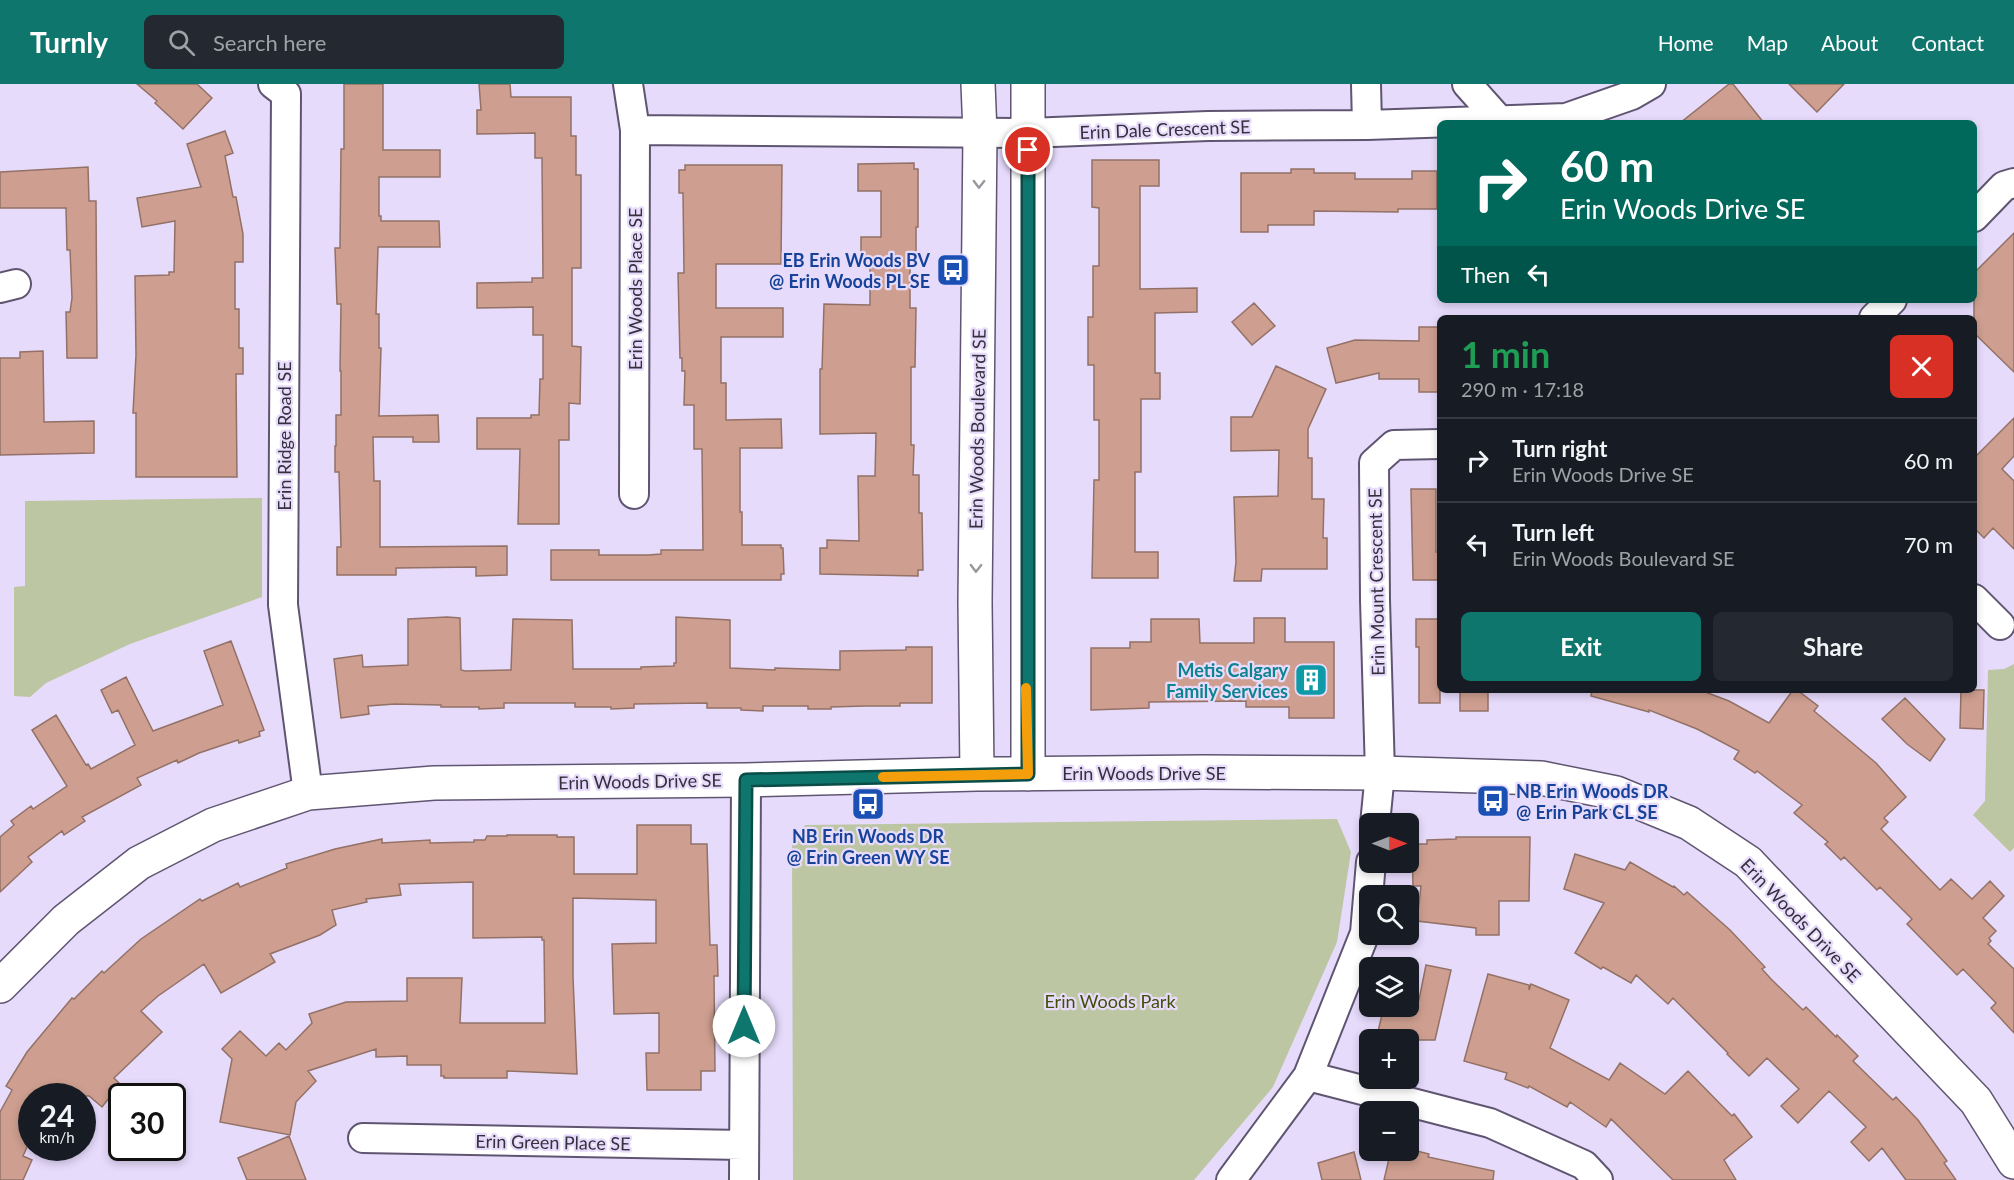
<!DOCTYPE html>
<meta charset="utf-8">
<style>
:root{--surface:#171b24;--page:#242831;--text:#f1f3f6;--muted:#9ea1a6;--line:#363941;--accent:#0f766e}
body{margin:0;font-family:Lato,sans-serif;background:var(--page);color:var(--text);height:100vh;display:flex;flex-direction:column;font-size:22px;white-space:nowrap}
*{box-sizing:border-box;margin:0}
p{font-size:20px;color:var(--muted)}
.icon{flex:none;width:33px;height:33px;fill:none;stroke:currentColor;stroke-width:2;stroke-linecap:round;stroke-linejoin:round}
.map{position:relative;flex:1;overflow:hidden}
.sheet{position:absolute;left:1437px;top:231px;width:540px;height:378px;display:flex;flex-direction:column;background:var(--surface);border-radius:9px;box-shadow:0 3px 9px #0003}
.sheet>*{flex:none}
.banner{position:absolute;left:1437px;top:36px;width:540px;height:183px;border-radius:9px;box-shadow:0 3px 9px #0003;background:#00695c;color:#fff;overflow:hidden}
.needle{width:39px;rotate:90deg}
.controls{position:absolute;left:1359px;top:729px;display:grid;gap:12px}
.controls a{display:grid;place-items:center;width:60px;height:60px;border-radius:9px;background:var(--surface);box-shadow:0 3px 9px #0003;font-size:30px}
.speed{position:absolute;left:18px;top:999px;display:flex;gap:12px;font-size:30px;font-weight:700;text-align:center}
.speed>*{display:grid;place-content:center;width:78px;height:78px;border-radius:50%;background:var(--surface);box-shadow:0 3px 9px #0003;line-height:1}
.speed small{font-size:15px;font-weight:400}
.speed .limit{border:3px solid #111;border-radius:9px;background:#fff;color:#111}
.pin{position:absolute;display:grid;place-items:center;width:51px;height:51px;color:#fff;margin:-26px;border:3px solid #fff;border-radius:50%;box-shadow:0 2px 6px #0007}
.me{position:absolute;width:66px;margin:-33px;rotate:0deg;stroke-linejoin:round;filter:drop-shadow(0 0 4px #0008)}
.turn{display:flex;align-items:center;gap:21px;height:126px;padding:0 24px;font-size:27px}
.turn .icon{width:78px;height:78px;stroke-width:2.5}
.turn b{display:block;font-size:42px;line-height:51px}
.then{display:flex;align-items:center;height:57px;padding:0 24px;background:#0003;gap:12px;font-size:22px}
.round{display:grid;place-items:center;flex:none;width:63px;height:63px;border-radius:9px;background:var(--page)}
.headline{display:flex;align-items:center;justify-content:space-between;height:102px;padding:0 24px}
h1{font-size:36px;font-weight:700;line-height:45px;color:#1e9e55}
.action{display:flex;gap:12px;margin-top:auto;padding:12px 24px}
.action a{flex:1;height:69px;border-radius:9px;background:var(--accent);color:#fff;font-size:24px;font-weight:700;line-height:69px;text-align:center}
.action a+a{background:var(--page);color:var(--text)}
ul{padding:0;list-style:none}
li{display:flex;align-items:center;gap:18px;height:84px;padding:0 24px;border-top:2px solid var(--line)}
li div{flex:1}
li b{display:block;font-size:22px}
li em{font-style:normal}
header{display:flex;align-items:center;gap:36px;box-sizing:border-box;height:84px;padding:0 30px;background:var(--accent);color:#fff}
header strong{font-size:28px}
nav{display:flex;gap:33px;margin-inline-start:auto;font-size:21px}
.search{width:420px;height:54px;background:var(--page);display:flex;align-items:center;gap:15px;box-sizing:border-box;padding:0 21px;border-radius:9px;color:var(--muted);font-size:22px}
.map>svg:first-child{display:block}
.green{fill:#bdc6a2}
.building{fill:#ce9f90;stroke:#937166;stroke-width:1.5}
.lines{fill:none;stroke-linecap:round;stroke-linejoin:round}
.minor-casing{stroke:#605571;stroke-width:32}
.tertiary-casing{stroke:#605571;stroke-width:36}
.minor{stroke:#fff;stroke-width:28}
.tertiary{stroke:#fff;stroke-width:33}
.oneway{stroke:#9a989e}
.route-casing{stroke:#0a4d48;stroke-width:15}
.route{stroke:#0f766e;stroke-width:10}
.slow{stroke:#f59e0b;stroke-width:10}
.labels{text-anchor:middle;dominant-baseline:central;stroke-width:4.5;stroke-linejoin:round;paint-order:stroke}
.street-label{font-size:18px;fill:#35303c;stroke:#e7dbfc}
.transit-label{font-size:18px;font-weight:bold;fill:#164399;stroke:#e7dbfc;text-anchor:end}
.culture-label{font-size:18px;font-weight:bold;fill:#0d838f;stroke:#e7dbfc;text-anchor:end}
.park-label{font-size:18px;fill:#424e08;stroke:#e7dbfc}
</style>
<header>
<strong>Turnly</strong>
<div class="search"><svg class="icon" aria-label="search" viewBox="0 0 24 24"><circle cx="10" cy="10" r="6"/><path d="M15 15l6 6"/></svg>Search here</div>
<nav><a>Home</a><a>Map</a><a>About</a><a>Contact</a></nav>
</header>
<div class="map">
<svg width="2014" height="1096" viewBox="0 0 2014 1096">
<rect width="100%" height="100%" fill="#e7dbfc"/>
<path class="green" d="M 262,414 L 262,513 L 130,560 L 46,599 L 30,613 L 14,612 L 14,503 L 25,502 L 25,417 Z
M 2014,580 L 2014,764 L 2010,768 L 1973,731 L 1985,717 L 1988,586 L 2004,585 Z
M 1337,735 L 1351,768 L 1337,858 L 1273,1003 L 1194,1096 L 793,1096 L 792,762 L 805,741 Z"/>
<path class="building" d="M 137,0 L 197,0 L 212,14 L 183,45 L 155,19 L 157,17 Z
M 344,0 L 383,0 L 383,66 L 440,66 L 440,93 L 379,93 L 379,132 L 381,132 L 381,137 L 439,137 L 440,163 L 378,163 L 376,230 L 379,230 L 379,264 L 381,264 L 379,332 L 438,331 L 439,358 L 413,358 L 413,353 L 373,353 L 374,397 L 380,397 L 380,463 L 507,462 L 507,491 L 476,492 L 476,483 L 396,484 L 396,491 L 337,491 L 337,463 L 341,463 L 339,388 L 335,388 L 335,362 L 336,362 L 336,331 L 341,331 L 341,287 L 340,287 L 341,220 L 337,220 L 335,164 L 340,164 L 341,65 L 344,65 Z
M 479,0 L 510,0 L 511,13 L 571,13 L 571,52 L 576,52 L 576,91 L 581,91 L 581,184 L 572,184 L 572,262 L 581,263 L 580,320 L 569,319 L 569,356 L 559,356 L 559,440 L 518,440 L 520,365 L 477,365 L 477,334 L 531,334 L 531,331 L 539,331 L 540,295 L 543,295 L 543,251 L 533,251 L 533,223 L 477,224 L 477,199 L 532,198 L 532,194 L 543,194 L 542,74 L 535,74 L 535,49 L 477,50 L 477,26 L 481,26 Z
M 1729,0 L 1733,0 L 1764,39 L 1680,39 Z
M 1789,0 L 1844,0 L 1817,28 Z
M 225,47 L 233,69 L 225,72 L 233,113 L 236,113 L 243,150 L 243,178 L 235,178 L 235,225 L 239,225 L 239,264 L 243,264 L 243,290 L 236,290 L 237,393 L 136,393 L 136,329 L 133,329 L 136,271 L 135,192 L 169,191 L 169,188 L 174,188 L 175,137 L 142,143 L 137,114 L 201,103 L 187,60 Z
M 1092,76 L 1159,76 L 1159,102 L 1140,102 L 1140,205 L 1197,204 L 1197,228 L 1155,229 L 1155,289 L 1160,289 L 1160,315 L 1141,315 L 1141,388 L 1135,388 L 1135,468 L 1158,468 L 1158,494 L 1092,494 L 1094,396 L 1099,396 L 1099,336 L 1094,336 L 1094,281 L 1088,281 L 1088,233 L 1093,233 L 1093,182 L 1099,182 L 1099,124 L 1092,123 Z
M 914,79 L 914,85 L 918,85 L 918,143 L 916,143 L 916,178 L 910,178 L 910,224 L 916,224 L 915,283 L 911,283 L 911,361 L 914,361 L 913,391 L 919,391 L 919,429 L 922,429 L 923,486 L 918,486 L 918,492 L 820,490 L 820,464 L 827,464 L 827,456 L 859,457 L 858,392 L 875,392 L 876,349 L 820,350 L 820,285 L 822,285 L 824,220 L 870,221 L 870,178 L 861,178 L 861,153 L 881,153 L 881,107 L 858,107 L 858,80 Z
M 685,81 L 782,81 L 781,180 L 716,180 L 716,224 L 783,224 L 783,253 L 721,253 L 721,299 L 726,299 L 726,336 L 781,335 L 782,364 L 740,364 L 740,428 L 742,428 L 742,461 L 781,461 L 781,464 L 783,464 L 784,490 L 781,490 L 781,496 L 551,496 L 551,466 L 599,466 L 599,471 L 648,471 L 661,470 L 661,466 L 703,466 L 702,365 L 694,365 L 694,321 L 684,321 L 685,287 L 682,287 L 682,274 L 680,274 L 678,189 L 684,189 L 683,109 L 679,109 L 679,86 L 685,86 Z
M 88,83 L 89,117 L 96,117 L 97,274 L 67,274 L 66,228 L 70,228 L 72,214 L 70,166 L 67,166 L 66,124 L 0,124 L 0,88 Z
M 1291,85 L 1314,85 L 1314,89 L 1355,89 L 1355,95 L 1412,95 L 1412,87 L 1437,87 L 1437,125 L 1398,125 L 1398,128 L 1314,127 L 1314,141 L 1268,141 L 1268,148 L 1241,148 L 1241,89 L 1291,89 Z
M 2014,149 L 2014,288 L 1974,249 L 1974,189 Z
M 1254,219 L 1275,242 L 1252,261 L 1232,238 Z
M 1419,243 L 1440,243 L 1440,308 L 1419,308 L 1419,295 L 1379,295 L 1379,289 L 1336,299 L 1327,264 L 1355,256 L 1419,257 Z
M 43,267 L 44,338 L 94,337 L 94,369 L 0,371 L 0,274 L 20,274 L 20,268 Z
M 1276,282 L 1326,305 L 1308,345 L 1308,374 L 1312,374 L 1312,415 L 1324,415 L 1323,454 L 1327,454 L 1327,485 L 1262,485 L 1261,497 L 1234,497 L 1236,478 L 1234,413 L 1278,412 L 1279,366 L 1231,367 L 1231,333 L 1252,333 Z
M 2014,334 L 2014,372 L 2002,385 L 2014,397 L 2014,465 L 1993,444 L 1984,454 L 1974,444 L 1974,374 Z
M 1411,405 L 1436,405 L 1436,468 L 1440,468 L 1440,496 L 1413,496 Z
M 447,533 L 460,534 L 461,586 L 465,587 L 511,586 L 513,535 L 572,536 L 573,585 L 641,585 L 641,583 L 674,582 L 674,579 L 676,579 L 676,533 L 730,536 L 730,584 L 775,586 L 775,584 L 840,586 L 840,567 L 906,566 L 906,563 L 932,563 L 932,619 L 900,619 L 900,622 L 865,622 L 831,623 L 831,625 L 808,625 L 808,622 L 763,622 L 763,627 L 741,626 L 741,624 L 707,624 L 707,619 L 634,620 L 634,624 L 611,625 L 611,623 L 575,623 L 575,619 L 504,619 L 504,624 L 479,625 L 479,623 L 441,623 L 441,621 L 395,620 L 368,622 L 369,630 L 341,634 L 334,575 L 362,571 L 363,583 L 408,581 L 408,535 Z
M 1254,534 L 1285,534 L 1285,558 L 1334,558 L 1334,634 L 1289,634 L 1289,623 L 1246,623 L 1246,617 L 1149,618 L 1149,624 L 1091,626 L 1091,564 L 1130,564 L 1130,558 L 1151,558 L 1151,535 L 1199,535 L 1200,559 L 1254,559 Z
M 1416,535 L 1440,535 L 1440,619 L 1419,619 L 1419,563 L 1416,563 Z
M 231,557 L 264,646 L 259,648 L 260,652 L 239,659 L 238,656 L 199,669 L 178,679 L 177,676 L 137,694 L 141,701 L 82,733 L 85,737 L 64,751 L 62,747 L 28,773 L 32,778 L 0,808 L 0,753 L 14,741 L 11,737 L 31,722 L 33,725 L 67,702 L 32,646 L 56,631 L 86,681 L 88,680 L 91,685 L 135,661 L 118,626 L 112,629 L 101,606 L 126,593 L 153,647 L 223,621 L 204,567 Z
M 1460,606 L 1488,606 L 1488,627 L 1460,627 Z
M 1592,606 L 1700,606 L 1729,617 L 1769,639 L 1793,606 L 1797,606 L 1818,622 L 1814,627 L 1876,679 L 1906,713 L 1884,734 L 1888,738 L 1881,745 L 1940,806 L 1951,795 L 1972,815 L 1990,797 L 2004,812 L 1983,834 L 1996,847 L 1989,854 L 1991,857 L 1988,860 L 2014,885 L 2014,949 L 1991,924 L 1996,919 L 1963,885 L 1957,891 L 1907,840 L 1912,835 L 1880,803 L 1877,806 L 1844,773 L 1841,776 L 1825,760 L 1828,758 L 1794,729 L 1802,721 L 1757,687 L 1755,689 L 1734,675 L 1739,667 L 1697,645 L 1649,626 L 1649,628 L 1591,612 Z
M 1961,606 L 1984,606 L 1983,645 L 1960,644 Z
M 1905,614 L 1945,655 L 1930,677 L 1907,660 L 1882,635 Z
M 637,741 L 691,741 L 691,760 L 707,760 L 710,861 L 717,861 L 718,892 L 714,892 L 715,987 L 701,987 L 701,1006 L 647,1006 L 646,969 L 659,969 L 659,929 L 614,930 L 612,860 L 656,859 L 656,816 L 573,814 L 573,893 L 577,990 L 507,987 L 507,994 L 444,994 L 444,992 L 441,992 L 441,981 L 407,981 L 407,972 L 376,973 L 376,965 L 308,987 L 316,997 L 296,1018 L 290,1051 L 220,1038 L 232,975 L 222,965 L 240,947 L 266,972 L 279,959 L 286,966 L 312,939 L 309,930 L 346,918 L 407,917 L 407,894 L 462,894 L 460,939 L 545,939 L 544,856 L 542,856 L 542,853 L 473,854 L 473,798 L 399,800 L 401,811 L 366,815 L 367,818 L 332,826 L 336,841 L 320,851 L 270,870 L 275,878 L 221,909 L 204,880 L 158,912 L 141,927 L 162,948 L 114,994 L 120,1000 L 102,1023 L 89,1012 L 32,1012 L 32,1052 L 23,1072 L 32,1076 L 23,1096 L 0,1096 L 0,1028 L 12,1006 L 6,1002 L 27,968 L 72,914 L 74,915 L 102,887 L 104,889 L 141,855 L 200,815 L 202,817 L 238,799 L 240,803 L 287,784 L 286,780 L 335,765 L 382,755 L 382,759 L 430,756 L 430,759 L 474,758 L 474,756 L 485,756 L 487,752 L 507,752 L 507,751 L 557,751 L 557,753 L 574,753 L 574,790 L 637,790 Z
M 1456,753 L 1530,753 L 1529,817 L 1499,817 L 1499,851 L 1476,851 L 1476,844 L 1417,837 L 1421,802 L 1413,802 L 1412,760 L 1427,760 L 1427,756 L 1456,755 Z
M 1575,770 L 1625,786 L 1630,778 L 1673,803 L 1674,802 L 1684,811 L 1687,808 L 1730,846 L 1765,883 L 1762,885 L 1771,895 L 1803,926 L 1806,923 L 1836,953 L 1837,951 L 1858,972 L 1853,977 L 1893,1016 L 1896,1013 L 1918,1036 L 1947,1077 L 1944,1079 L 1956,1096 L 1906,1096 L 1882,1064 L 1869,1077 L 1851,1058 L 1866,1043 L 1829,1007 L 1798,1039 L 1781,1022 L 1799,1005 L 1767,974 L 1749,992 L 1727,970 L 1728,969 L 1673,914 L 1668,920 L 1636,891 L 1631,899 L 1603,883 L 1601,885 L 1575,869 L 1604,819 L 1564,805 Z
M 1426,881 L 1451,886 L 1435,956 L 1376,956 L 1384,922 L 1408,922 L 1408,914 L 1419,916 Z
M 1488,890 L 1529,901 L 1529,906 L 1531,900 L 1569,916 L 1550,964 L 1609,996 L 1620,979 L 1665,1010 L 1688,987 L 1732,1032 L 1734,1030 L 1752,1053 L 1724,1076 L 1736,1096 L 1673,1096 L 1611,1035 L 1606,1043 L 1570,1018 L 1567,1023 L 1529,1002 L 1528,1004 L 1505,995 L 1507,989 L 1464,977 Z
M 289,1052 L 306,1096 L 247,1096 L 238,1074 Z
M 1391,1066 L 1413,1066 L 1429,1070 L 1428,1073 L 1494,1087 L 1493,1096 L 1384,1096 Z
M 1354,1068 L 1361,1096 L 1322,1096 L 1318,1079 Z"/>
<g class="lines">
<defs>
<path id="minor" d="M 273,0 L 286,10 L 283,521 L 308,709
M 628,0 L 635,46 L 634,410
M 1366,0 L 1367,41
M 1467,0 L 1500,37
M 635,46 L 1028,49 L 1208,42 L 1367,41 L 1566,34 L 1632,11 L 1651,0
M 1974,133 L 2004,102 L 2014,99
M 0,204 L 16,200
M 1874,234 L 1892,216
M 1974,515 L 2000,541
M 1375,740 L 1380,689 L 1375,516 L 1374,379 L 1394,361 L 1440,360
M 1308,992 L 1490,1039 L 1584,1081 L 1598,1096
M 363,1054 L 743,1061
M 744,1096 L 746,696
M 1231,1096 L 1308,992 L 1365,849 L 1371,778"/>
<path id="tertiary" d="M 977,690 L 975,518 L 980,49 L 978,0
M 1028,690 L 1028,0
M 0,902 L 66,836 L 139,779 L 213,741 L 308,709 L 434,699 L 746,696 L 977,690 L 1204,688 L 1380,689 L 1541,694 L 1616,709 L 1689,739 L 1748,778 L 1976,1017 L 2014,1078"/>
</defs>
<use href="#minor" class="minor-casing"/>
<use href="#tertiary" class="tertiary-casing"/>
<use href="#minor" class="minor"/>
<use href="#tertiary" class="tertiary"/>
</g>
<defs><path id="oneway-chevron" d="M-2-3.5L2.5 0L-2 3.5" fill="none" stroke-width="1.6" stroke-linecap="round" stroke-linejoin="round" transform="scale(1.5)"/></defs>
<g class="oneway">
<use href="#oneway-chevron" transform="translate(979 100) rotate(91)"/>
<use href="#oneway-chevron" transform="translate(976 484) rotate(91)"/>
</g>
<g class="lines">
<defs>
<path id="route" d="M 744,942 L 746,696 L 1028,690 L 1028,66"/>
</defs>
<use href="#route" class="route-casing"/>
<use href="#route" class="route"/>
<path class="slow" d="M 883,693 L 1028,690 L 1026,604"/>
</g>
<defs>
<symbol id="bus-square" viewBox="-11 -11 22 22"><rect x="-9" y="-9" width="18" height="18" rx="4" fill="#1a4fb4" stroke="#e7dbfc"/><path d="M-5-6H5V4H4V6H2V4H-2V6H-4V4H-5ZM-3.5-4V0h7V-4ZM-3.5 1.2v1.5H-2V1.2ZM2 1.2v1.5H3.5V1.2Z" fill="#fff"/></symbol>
<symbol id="building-square" viewBox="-11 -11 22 22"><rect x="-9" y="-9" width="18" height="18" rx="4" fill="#0f9aa8" stroke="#e7dbfc"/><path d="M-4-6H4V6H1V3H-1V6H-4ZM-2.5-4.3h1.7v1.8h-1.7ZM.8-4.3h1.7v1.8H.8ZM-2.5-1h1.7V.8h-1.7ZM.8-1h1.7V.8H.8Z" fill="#fff"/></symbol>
</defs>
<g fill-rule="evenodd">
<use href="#bus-square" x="934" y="167" width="38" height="38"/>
<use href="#building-square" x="1292" y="577" width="38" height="38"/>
<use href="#bus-square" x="1474" y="698" width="38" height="38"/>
<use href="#bus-square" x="849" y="701" width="38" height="38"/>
</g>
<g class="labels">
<g class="street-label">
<text transform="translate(1165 45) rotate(-2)">Erin Dale Crescent SE</text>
<text transform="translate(635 205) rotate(-90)">Erin Woods Place SE</text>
<text transform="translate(977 345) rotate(-89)">Erin Woods Boulevard SE</text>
<text transform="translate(284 352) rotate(-90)">Erin Ridge Road SE</text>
<text transform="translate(1376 498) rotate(-91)">Erin Mount Crescent SE</text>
<text x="1144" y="689">Erin Woods Drive SE</text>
<text transform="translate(640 697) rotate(-1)">Erin Woods Drive SE</text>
<text transform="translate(1801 836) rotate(46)">Erin Woods Drive SE</text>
<text transform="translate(553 1058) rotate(1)">Erin Green Place SE</text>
</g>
<g class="transit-label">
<text x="930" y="176">EB Erin Woods BV<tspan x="930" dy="21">@ Erin Woods PL SE</tspan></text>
<text x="1516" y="707" text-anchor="start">NB Erin Woods DR<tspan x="1516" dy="21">@ Erin Park CL SE</tspan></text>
<text x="868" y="752" text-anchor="middle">NB Erin Woods DR<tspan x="868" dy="21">@ Erin Green WY SE</tspan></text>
</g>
<g class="culture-label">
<text x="1288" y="586">Metis Calgary<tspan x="1288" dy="21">Family Services</tspan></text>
</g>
<g class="park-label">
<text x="1110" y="917">Erin Woods Park</text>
</g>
</g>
</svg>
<div class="controls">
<a><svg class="needle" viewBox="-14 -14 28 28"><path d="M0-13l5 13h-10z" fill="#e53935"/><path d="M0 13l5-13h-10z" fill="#9ea1a6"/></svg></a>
<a><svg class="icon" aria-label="search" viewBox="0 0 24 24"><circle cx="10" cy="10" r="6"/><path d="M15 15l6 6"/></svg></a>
<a><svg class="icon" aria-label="layers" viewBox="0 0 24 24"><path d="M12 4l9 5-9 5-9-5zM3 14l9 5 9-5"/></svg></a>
<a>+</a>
<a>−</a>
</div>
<div class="speed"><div>24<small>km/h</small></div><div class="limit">30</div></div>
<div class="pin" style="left:1028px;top:66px;background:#d93025"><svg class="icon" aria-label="arrive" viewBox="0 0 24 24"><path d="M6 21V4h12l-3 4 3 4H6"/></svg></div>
<svg class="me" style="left:744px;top:942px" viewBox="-20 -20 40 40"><circle r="19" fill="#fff"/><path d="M0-13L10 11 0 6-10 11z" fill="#0f766e"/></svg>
<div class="banner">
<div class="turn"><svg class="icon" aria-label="right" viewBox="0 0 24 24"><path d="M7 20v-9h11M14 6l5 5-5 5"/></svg><div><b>60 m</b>Erin Woods Drive SE</div></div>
<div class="then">Then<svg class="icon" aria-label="left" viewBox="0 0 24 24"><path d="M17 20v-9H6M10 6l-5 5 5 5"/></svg></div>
</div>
<section class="sheet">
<div class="headline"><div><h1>1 min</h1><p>290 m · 17:18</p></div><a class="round" style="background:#d93025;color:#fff"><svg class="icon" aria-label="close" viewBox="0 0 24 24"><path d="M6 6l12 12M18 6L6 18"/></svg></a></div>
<ul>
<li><svg class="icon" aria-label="right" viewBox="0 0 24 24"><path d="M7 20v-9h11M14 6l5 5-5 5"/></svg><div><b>Turn right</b><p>Erin Woods Drive SE</p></div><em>60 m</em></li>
<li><svg class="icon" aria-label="left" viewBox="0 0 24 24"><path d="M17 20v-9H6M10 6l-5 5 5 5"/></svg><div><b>Turn left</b><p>Erin Woods Boulevard SE</p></div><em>70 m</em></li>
</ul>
<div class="action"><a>Exit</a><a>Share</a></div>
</section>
</div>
